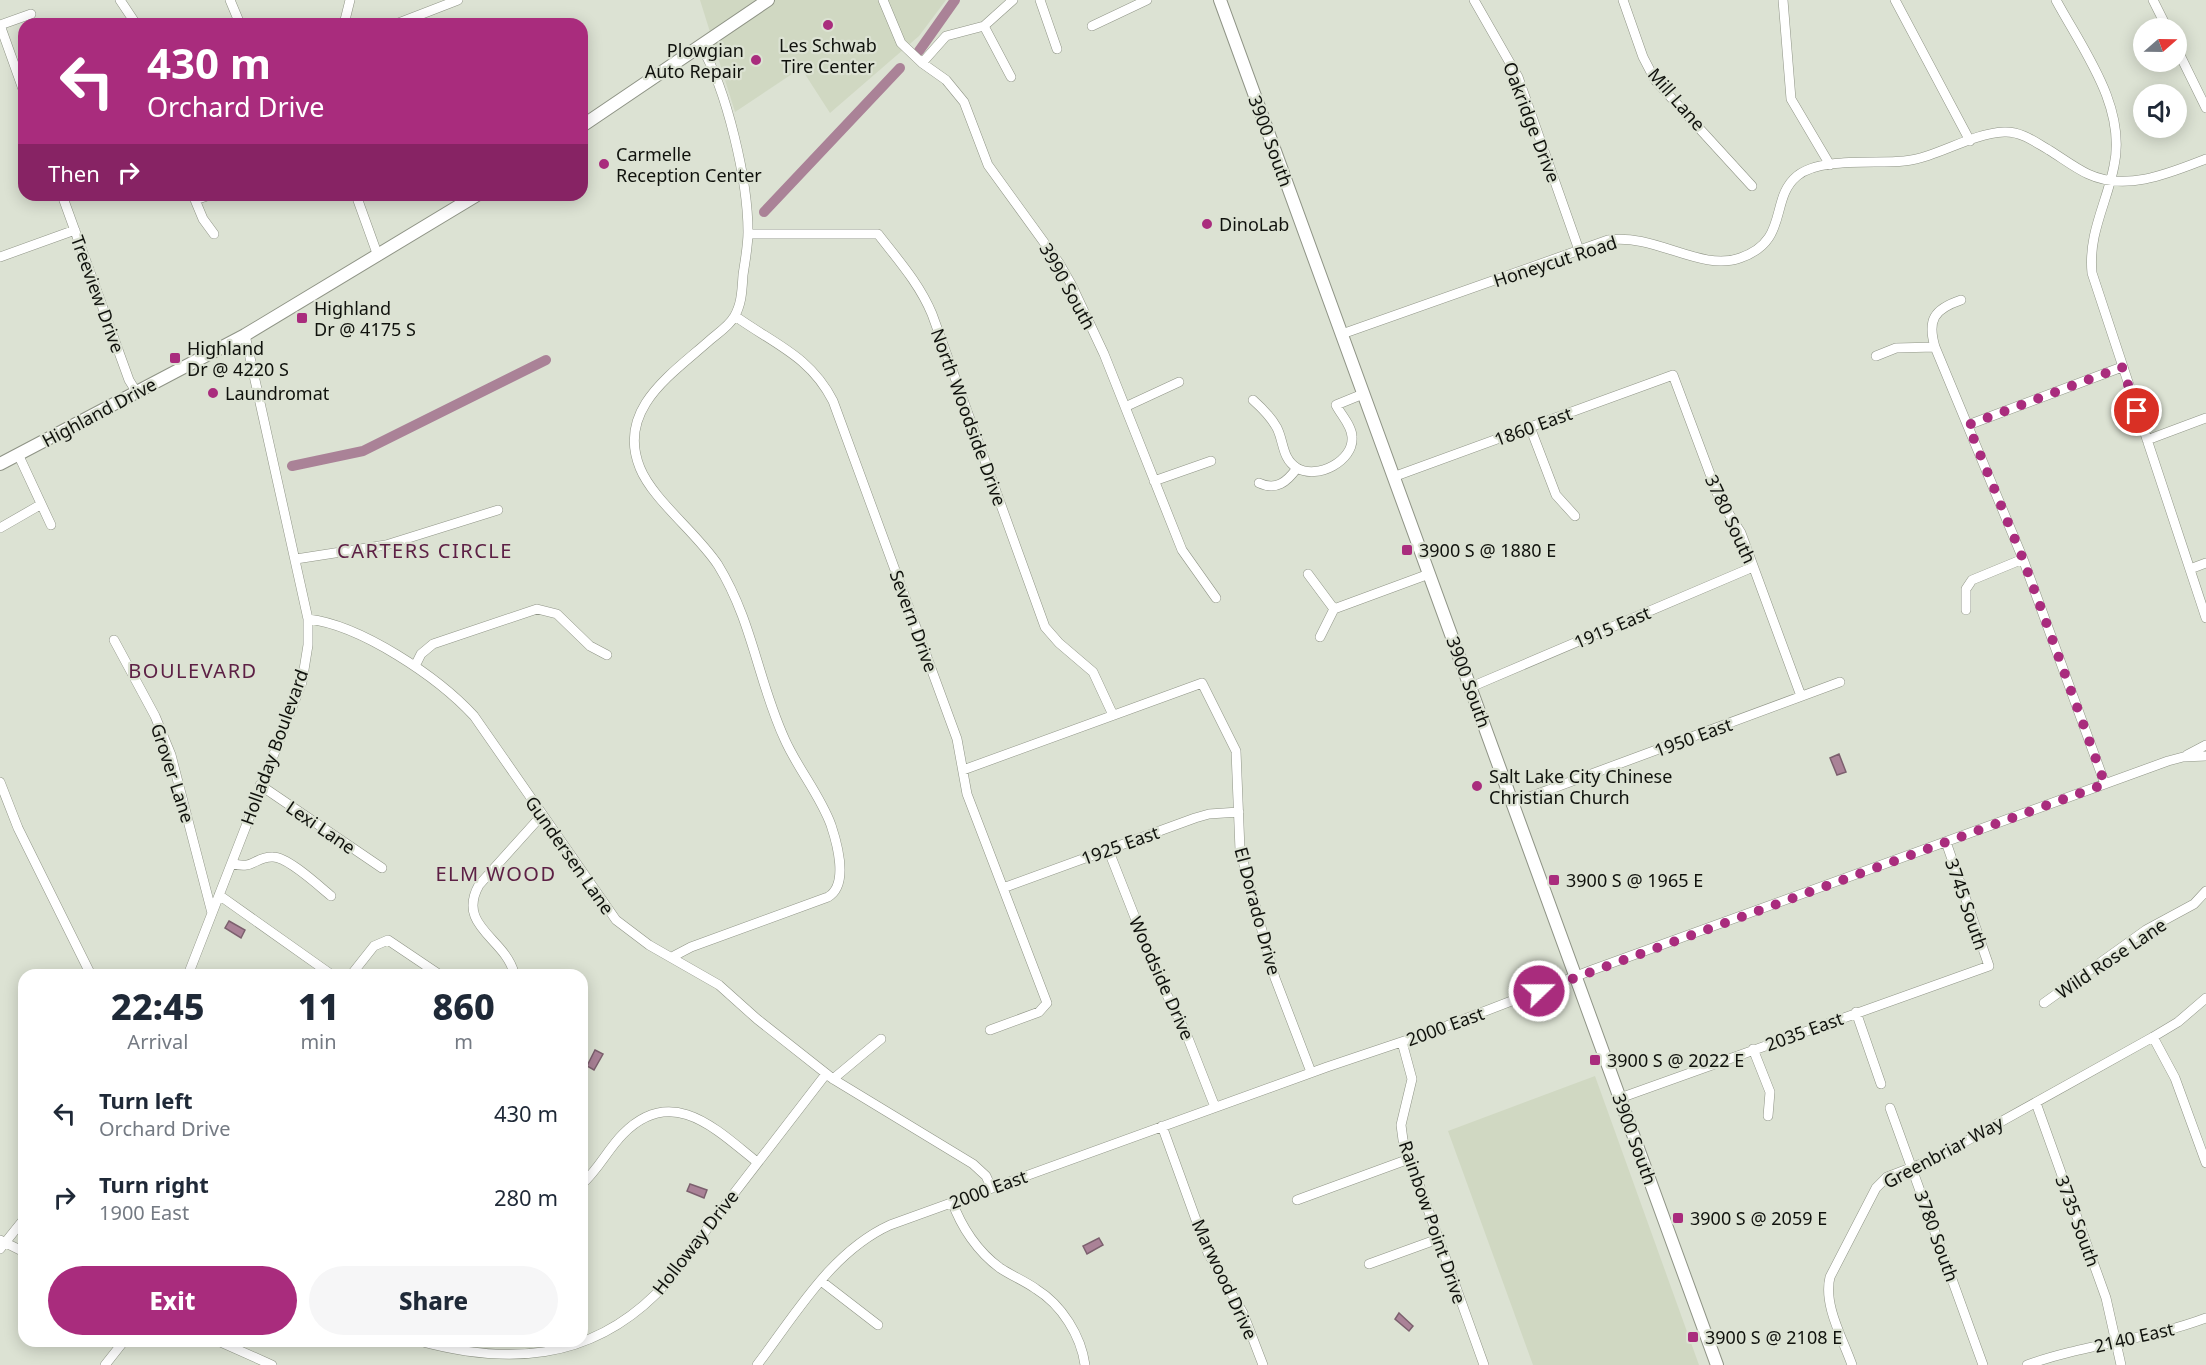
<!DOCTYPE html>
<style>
:root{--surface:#fff;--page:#f6f6f7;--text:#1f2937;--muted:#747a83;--accent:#a92c7d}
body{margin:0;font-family:"Noto Sans",sans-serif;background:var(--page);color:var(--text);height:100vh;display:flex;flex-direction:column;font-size:22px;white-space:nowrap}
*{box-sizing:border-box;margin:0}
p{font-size:20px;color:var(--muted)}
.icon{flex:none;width:33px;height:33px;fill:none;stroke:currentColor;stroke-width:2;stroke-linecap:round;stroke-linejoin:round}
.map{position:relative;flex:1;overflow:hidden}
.details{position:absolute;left:18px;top:969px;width:570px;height:378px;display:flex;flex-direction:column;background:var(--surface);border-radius:18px;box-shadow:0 3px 15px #0003}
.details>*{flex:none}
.guide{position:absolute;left:18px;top:18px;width:570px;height:183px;border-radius:18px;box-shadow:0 3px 15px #0003;background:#a92c7d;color:#fff;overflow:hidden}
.needle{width:39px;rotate:70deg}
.tools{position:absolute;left:2133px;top:18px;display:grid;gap:12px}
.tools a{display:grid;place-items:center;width:54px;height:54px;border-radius:50%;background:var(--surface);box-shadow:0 3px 15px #0003;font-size:30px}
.pin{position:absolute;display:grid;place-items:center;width:51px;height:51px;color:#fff;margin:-26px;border:3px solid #fff;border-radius:50%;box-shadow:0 2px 6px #0007}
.me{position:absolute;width:66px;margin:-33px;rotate:68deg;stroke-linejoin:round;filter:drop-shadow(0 0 4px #0008)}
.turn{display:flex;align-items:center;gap:21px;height:126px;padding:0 30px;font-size:27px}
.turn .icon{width:78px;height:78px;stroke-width:2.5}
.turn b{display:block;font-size:42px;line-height:51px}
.then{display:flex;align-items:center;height:57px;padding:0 30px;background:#0003;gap:12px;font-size:22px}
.eta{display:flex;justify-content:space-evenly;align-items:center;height:102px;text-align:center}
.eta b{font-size:36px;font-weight:800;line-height:42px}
.cta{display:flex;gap:12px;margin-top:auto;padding:12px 30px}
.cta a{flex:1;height:69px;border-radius:36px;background:var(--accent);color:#fff;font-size:24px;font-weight:800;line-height:69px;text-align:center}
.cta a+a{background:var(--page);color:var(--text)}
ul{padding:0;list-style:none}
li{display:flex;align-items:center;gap:18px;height:84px;padding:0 30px}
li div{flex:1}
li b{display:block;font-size:22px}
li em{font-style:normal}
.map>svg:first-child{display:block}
.built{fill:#d0d8c2}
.water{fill:#aa8297;stroke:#7c606e;stroke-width:1.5}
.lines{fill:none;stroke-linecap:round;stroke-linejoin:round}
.canal{stroke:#aa8297;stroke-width:10}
.minor-casing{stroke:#8f9486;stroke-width:10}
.major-casing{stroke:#8f9486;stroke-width:14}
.minor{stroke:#fff;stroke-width:9}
.major{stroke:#fff;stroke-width:12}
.route{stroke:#a92c7d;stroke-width:10;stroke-dasharray:0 18}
.poi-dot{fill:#a92c7d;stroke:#dce2d3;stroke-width:2}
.labels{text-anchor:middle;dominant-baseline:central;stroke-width:4.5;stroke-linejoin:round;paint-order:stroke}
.poi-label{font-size:18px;fill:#10120d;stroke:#dce2d3;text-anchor:start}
.street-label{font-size:18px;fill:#10120d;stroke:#dce2d3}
.neighbourhood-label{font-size:20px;letter-spacing:1.5px;fill:#5d2045;stroke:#dce2d3}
</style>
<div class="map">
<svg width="2206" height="1365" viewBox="0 0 2206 1365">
<rect width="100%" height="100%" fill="#dce2d3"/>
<path class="built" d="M 700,0 L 946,0 L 919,36 L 830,113 L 801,68 L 735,112 Z
M 1595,1076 L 1699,1365 L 1533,1365 L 1448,1131 Z"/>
<path class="water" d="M 1839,754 L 1846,772 L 1837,775 L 1830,758 Z
M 229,921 L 245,930 L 241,938 L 225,928 Z
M 595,1050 L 603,1054 L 594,1070 L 587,1066 Z
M 690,1184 L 707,1190 L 704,1198 L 687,1191 Z
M 1099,1238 L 1103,1245 L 1087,1254 L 1083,1246 Z
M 1399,1313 L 1413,1326 L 1409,1331 L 1395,1319 Z"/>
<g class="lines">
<path class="canal" d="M 919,51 L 955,0
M 764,212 L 900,68
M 292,466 L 363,451 L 546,360"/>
<defs>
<path id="minor" d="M 120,0 L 136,24
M 230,0 L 240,24
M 883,0 L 901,43 L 922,63 L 946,80 L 964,102 L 988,165 L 1059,263 L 1071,284 L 1104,354 L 1182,550 L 1216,598
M 1040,0 L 1057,49
M 1474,0 L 1518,77 L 1579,250
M 1623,0 L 1643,57 L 1655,80 L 1752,186
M 1783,0 L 1791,99 L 1830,165
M 1895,0 L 1970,141
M 2056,0 C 2083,50 2127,107 2114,166 C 2107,203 2088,233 2092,273 L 2206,618
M 2153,0 L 2167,28
M 344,24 L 350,0
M 396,24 L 458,0
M 0,25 L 24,92
M 0,25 L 31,14
M 984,26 L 1011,77
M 1092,26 L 1147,0
M 2176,47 L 2206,108
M 922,63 L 946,36 L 984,26 L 1013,0
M 62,195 L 129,380 L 137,393
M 193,195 L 203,219 L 214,234
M 356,195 L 378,256
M 195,200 L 210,195
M 748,234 L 878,234 C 898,260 919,283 932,314 L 1045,627 L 1059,643 L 1093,672 L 1113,715
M 0,257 L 75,230
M 1961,300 C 1934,309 1927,320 1935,347 L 2023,559 L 2105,784
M 735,316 C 774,344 810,356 833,401 L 957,739 L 967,794 L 1047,1003 L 1039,1012 L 990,1030
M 1342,334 L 1608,240 C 1655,233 1700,272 1740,258 C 1790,241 1769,199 1797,176 C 1820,157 1875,164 1904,161 C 1939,157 1969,134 2004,132 C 2021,131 2035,142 2049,150 C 2062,158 2075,168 2088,174 C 2126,192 2170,173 2206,159
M 1876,356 L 1896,348 L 1935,347
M 1253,400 C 1262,408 1271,417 1277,428 C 1284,442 1282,459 1297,468 C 1317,480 1354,461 1352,437 C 1352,426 1341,415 1336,405 L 1363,394
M 1125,407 L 1179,382
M 1968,425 L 2122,367
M 1530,427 L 1556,495 L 1575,516
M 2147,440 L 2206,418
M 18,454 L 51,525
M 1393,477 L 1673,375 L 1719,498 L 1741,533 L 1801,696
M 1154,481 L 1211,461
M 1259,483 C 1276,491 1287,482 1297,468
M 0,528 L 40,505
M 296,559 L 386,545 L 498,510
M 2190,569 L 2206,563
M 1308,574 L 1334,609
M 1966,610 L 1966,589 L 1972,580 L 2023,559
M 308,619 C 361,625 438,677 474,716 L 616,920 L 649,945 L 719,985 L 757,1019 L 833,1079 L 973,1164 L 986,1176 L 991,1187
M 1320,637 L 1334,609 L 1429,574
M 114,640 L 155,716 L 171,755 L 212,913
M 415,666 L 421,654 L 433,644 L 537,609 L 557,614 L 590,646 L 607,655
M 1471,687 L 1753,567
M 2187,755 L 2206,745
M 963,770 L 1202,683 L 1236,751 L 1240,850 L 1275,978 L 1311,1072
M 0,782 L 18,828 L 91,975
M 260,785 L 382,868
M 1513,803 L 1840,682
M 1108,849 L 1160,981 L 1186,1033 L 1215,1107
M 232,863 C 253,871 255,856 273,857 C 288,857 319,886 331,896
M 1003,888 L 1195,818 L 1209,814 L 1239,812
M 219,895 L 332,975
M 672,957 L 691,947 L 828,897 C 849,885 837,843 831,825 C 820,795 798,769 785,740 C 758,682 753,622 718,565 C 697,533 653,500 640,468 C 616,409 672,374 710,340 C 718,333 729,326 734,317 C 742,304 742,289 743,275 C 745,261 748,246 748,232 C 748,181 727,90 701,46
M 514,973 C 505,938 456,926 479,885 L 542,815
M 188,975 L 302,682 L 308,645 L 308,619 L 245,335
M 351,975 L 374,946 L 388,940 L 440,975
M 2044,1003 L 2146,930 L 2194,904 L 2206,891
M 1856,1012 L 1881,1084
M 2153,1037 L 2175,1078 L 2206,1163
M 1402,1042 L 1412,1079 L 1401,1125 L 1403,1140 L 1484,1365
M 1753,1049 L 1770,1092 L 1768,1116
M 833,1079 L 881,1039
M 1620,1098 L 1989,966 L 1946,842
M 2036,1103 L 2106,1298 L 2121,1365
M 1890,1108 L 1983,1365
M 1162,1126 L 1208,1253 L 1243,1313 L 1263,1365
M 582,1184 C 598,1170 608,1149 623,1134 C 672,1084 716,1129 757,1162
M 1297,1200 L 1409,1159
M 952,1201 C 961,1227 978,1252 1000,1268 C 1012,1276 1025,1281 1036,1289 C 1062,1305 1081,1336 1085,1365
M 0,1240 L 24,1252
M 0,1249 L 24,1219
M 1369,1264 L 1438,1239
M 821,1281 L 878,1325
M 218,1341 L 272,1365
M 419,1341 C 507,1365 588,1361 656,1294 C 677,1273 694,1246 712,1222 C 750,1173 788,1123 826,1074
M 105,1365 L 124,1341
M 757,1365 C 796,1314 831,1252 890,1225 L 1327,1067 L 1431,1032 L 1592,970 L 2168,761 L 2183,757 L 2206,756
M 1852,1365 C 1843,1339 1823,1305 1830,1277 L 1876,1188 L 1887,1177 L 1934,1159 L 2153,1037 L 2178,1022 L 2206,998
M 2027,1365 C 2085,1344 2148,1340 2206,1318"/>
<path id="major" d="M 1220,0 L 1717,1365
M 582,126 L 768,0
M 0,464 L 245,335 L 477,195"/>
</defs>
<use href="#minor" class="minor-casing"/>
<use href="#major" class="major-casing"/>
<use href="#minor" class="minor"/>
<use href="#major" class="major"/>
</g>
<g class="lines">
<path class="route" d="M 1539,991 L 2105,784 L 2023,559 L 1968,425 L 2122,367 L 2137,411"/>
</g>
<g class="poi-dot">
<circle cx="828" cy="25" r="6"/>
<circle cx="756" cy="60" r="6"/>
<circle cx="604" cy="164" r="6"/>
<circle cx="1207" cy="224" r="6"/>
<rect x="296" y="312" width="12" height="12" rx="3"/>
<rect x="169" y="352" width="12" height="12" rx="3"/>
<circle cx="213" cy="393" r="6"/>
<rect x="1401" y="544" width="12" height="12" rx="3"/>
<circle cx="1477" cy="786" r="6"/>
<rect x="1548" y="874" width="12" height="12" rx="3"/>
<rect x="1589" y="1054" width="12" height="12" rx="3"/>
<rect x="1672" y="1212" width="12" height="12" rx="3"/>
<rect x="1687" y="1331" width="12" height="12" rx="3"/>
</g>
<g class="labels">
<g class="poi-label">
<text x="828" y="45" text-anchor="middle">Les Schwab<tspan x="828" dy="21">Tire Center</tspan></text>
<text x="744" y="50" text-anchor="end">Plowgian<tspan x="744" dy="21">Auto Repair</tspan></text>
<text x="616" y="154">Carmelle<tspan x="616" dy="21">Reception Center</tspan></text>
<text x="1219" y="224">DinoLab</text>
<text x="314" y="308">Highland<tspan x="314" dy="21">Dr @ 4175 S</tspan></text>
<text x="187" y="348">Highland<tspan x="187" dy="21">Dr @ 4220 S</tspan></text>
<text x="225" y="393">Laundromat</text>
<text x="1419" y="550">3900 S @ 1880 E</text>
<text x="1489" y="776">Salt Lake City Chinese<tspan x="1489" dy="21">Christian Church</tspan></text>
<text x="1566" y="880">3900 S @ 1965 E</text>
<text x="1607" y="1060">3900 S @ 2022 E</text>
<text x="1690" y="1218">3900 S @ 2059 E</text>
<text x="1705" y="1337">3900 S @ 2108 E</text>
</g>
<g class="street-label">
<text transform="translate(1677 99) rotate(49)">Mill Lane</text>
<text transform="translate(1532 122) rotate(69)">Oakridge Drive</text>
<text transform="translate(1271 141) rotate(70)">3900 South</text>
<text transform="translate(1555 261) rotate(-18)">Honeycut Road</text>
<text transform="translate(1068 286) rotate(61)">3990 South</text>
<text transform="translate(98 294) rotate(70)">Treeview Drive</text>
<text transform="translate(99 412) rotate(-28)">Highland Drive</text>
<text transform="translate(969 417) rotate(70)">North Woodside Drive</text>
<text transform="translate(1533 426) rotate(-20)">1860 East</text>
<text transform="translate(1731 519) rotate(65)">3780 South</text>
<text transform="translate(914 621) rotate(70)">Severn Drive</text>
<text transform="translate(1612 627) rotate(-23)">1915 East</text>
<text transform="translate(1469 682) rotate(70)">3900 South</text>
<text transform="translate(1693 737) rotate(-20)">1950 East</text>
<text transform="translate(274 747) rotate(-70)">Holladay Boulevard</text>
<text transform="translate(173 773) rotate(72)">Grover Lane</text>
<text transform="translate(321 827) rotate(34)">Lexi Lane</text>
<text transform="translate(1120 845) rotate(-20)">1925 East</text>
<text transform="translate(570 855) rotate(55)">Gundersen Lane</text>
<text transform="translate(1967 904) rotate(71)">3745 South</text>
<text transform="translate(1258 911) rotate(75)">El Dorado Drive</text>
<text transform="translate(2111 958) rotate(-34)">Wild Rose Lane</text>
<text transform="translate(1162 978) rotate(66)">Woodside Drive</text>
<text transform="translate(1445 1026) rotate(-20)">2000 East</text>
<text transform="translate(1804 1031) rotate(-20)">2035 East</text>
<text transform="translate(1635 1139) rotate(70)">3900 South</text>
<text transform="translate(1943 1152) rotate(-28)">Greenbriar Way</text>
<text transform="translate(988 1189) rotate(-20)">2000 East</text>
<text transform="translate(2078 1221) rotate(70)">3735 South</text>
<text transform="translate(1433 1222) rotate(71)">Rainbow Point Drive</text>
<text transform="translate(1937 1236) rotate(70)">3780 South</text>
<text transform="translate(695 1242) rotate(-52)">Holloway Drive</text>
<text transform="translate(1225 1279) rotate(65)">Marwood Drive</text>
<text transform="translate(2134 1337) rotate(-13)">2140 East</text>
</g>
<g class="neighbourhood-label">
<text x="425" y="550">CARTERS CIRCLE</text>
<text x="193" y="670">BOULEVARD</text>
<text x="496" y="873">ELM WOOD</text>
</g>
</g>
</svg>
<div class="tools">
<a><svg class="needle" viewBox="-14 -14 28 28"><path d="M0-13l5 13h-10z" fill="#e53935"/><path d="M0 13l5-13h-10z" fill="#747a83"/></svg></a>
<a><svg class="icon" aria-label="sound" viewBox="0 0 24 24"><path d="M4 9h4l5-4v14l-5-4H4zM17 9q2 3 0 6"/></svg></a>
</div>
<div class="pin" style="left:2137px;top:411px;background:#d93025"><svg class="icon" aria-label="arrive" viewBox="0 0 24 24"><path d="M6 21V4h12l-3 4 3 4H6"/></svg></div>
<svg class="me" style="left:1539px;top:991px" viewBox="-20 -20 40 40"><circle r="17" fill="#a92c7d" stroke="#fff" stroke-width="3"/><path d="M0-11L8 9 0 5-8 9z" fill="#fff"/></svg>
<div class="guide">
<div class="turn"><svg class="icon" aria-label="left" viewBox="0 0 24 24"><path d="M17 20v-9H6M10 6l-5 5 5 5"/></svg><div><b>430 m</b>Orchard Drive</div></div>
<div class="then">Then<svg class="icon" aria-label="right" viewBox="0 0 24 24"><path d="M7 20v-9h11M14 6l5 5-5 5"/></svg></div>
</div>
<section class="details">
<div class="eta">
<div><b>22:45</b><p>Arrival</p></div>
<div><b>11</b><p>min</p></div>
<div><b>860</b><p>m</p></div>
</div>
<ul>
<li><svg class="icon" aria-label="left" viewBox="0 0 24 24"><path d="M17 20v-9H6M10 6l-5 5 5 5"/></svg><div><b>Turn left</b><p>Orchard Drive</p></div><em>430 m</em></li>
<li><svg class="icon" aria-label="right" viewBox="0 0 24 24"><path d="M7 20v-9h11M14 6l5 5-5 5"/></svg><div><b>Turn right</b><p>1900 East</p></div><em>280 m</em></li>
</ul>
<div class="cta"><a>Exit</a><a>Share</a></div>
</section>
</div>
